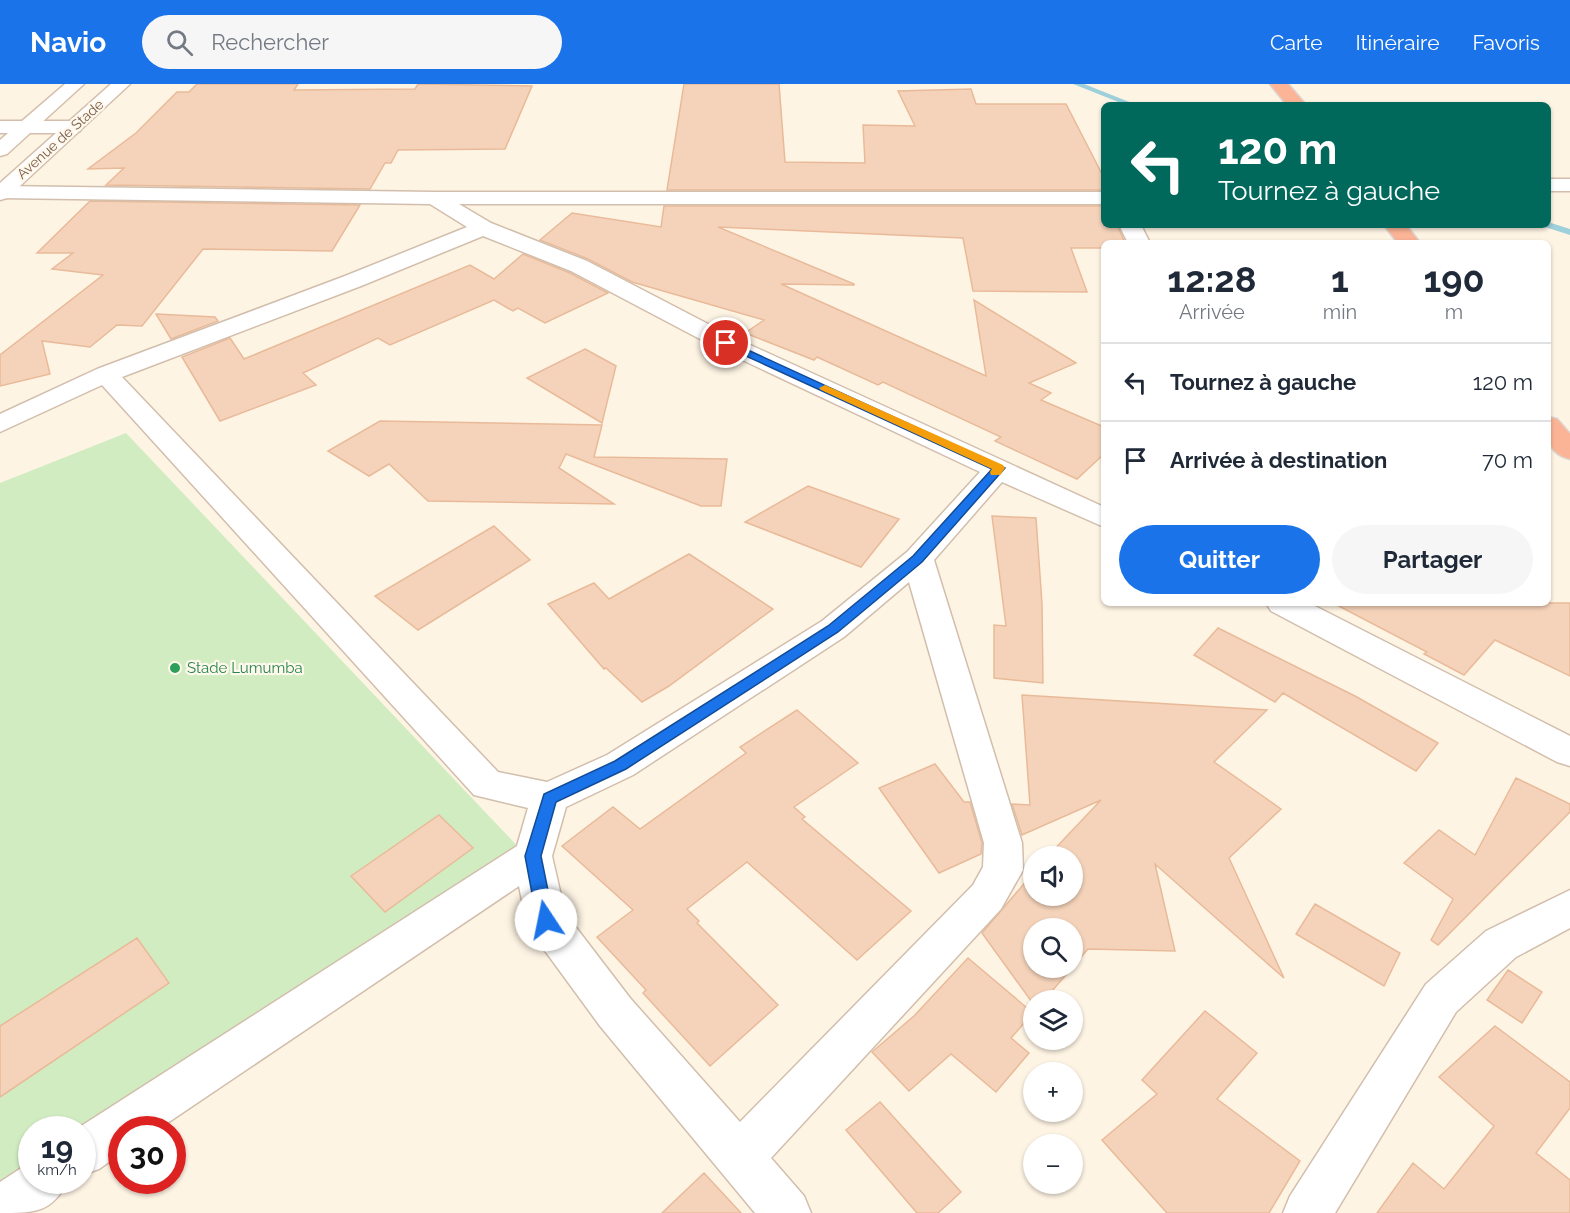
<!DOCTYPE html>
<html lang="fr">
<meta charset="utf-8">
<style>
:root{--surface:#fff;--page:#f6f6f7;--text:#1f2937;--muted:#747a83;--line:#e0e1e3;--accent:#1a73e8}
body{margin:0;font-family:Raleway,sans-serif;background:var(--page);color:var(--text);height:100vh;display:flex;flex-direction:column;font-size:22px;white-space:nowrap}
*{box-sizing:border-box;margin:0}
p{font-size:20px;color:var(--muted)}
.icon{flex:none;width:33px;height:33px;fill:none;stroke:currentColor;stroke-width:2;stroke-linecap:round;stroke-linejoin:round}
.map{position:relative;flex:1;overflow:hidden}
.panel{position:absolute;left:1101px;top:156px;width:450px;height:366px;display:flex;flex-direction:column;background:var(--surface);border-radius:9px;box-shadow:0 2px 4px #0004}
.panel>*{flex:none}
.hud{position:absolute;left:1101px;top:18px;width:450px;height:126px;border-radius:9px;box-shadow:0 2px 4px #0004;background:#00695c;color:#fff;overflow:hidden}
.buttons{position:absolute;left:1023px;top:762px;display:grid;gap:12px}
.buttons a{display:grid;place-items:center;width:60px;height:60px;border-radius:50%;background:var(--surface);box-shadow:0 2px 4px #0004;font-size:30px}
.speed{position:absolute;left:18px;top:1032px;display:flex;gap:12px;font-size:30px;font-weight:700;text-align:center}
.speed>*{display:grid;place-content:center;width:78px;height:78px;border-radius:50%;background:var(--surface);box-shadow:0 2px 4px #0004;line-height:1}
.speed small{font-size:15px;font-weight:400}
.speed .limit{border:9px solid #d22;background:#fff;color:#111}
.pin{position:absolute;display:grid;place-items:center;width:51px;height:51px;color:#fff;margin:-26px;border:3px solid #fff;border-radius:50%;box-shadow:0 2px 6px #0007}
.me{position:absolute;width:66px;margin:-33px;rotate:349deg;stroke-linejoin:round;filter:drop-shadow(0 0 4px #0008)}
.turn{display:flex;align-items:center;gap:21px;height:126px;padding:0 18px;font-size:27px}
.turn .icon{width:78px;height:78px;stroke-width:2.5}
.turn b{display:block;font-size:42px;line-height:51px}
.eta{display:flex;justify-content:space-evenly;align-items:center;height:102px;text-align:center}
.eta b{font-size:36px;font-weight:700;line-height:42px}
.action{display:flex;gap:12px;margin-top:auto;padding:12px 18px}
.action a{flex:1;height:69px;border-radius:36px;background:var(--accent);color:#fff;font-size:24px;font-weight:700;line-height:69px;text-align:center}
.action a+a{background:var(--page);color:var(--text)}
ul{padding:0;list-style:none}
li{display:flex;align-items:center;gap:18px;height:78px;padding:0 18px;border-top:2px solid var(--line)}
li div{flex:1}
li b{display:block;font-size:22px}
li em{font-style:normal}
header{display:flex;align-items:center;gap:36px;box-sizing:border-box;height:84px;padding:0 30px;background:var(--accent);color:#fff}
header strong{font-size:28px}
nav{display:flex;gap:33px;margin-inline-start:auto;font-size:21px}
.search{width:420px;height:54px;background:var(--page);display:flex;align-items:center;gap:15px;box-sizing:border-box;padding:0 21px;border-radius:33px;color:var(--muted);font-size:22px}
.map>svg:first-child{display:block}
.green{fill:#d2ecc2}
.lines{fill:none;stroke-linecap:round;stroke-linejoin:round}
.stream{fill:#9dd0db;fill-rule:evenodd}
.building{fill:#f5d3ba;stroke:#e9ba99;stroke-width:1.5}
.street-casing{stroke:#d2beac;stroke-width:3}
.secondary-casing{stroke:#d5beaa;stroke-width:3}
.highway-casing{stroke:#dcd4cf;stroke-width:3}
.street{fill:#fff;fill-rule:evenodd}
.secondary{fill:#fff;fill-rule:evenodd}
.highway{fill:#fcb497;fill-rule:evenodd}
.route{fill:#1a73e8;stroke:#114b97;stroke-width:1.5}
.slow{fill:#f59e0b}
.leisure-dot{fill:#2e9e5b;stroke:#fff8ec;stroke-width:2}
.labels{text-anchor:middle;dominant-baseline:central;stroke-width:4.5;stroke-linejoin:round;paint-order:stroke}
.far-street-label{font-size:14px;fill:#785a48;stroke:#fff8ec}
.leisure-label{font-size:15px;fill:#27864d;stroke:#fff8ec;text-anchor:start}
</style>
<header>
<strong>Navio</strong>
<div class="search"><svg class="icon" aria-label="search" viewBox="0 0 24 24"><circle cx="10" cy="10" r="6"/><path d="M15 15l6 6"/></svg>Rechercher</div>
<nav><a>Carte</a><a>Itinéraire</a><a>Favoris</a></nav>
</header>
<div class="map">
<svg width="1570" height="1129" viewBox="0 0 1570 1129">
<rect width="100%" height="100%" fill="#fef4e4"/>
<path class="green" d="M 126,349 L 524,769 L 82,1046 L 32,1046 L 32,1096 L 0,1129 L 0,399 Z"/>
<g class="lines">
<path class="stream" d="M 1073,0 L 1084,0 L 1137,21 L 1126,21 Z
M 1548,138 L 1570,145 L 1570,151 L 1545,143 L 1544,141 L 1548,141 Z"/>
</g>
<path class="building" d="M 197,0 L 298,0 L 294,6 L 415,5 L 418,0 L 532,2 L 505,65 L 398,66 L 391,79 L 385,79 L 370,105 L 106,101 L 124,84 L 88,85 L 136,49 L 177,8 L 189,8 Z
M 684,0 L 779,0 L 785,78 L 865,79 L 863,41 L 915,42 L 898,7 L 971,5 L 976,20 L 1066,20 L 1103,92 L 1104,106 L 667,106 Z
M 90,117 L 360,121 L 332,167 L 203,165 L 142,242 L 117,241 L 90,263 L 42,257 L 50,290 L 0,302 L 0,271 L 103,191 L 52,185 L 73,169 L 37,169 Z
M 664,122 L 1104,122 L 1104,141 L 1117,141 L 1125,159 L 1104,159 L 1104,164 L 1071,164 L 1087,208 L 973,207 L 963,154 L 718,143 L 854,200 L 854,201 L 781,200 L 986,292 L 974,216 L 1076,279 L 1029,299 L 1051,309 L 1041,316 L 1104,343 L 1104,370 L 1077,395 L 995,357 L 1001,353 L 883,298 L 878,301 L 817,273 L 814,276 L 745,249 L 764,236 L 632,198 L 588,175 L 540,156 L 572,129 L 661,143 Z
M 523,170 L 570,189 L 608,209 L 545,239 L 518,224 L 513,227 L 494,216 L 390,261 L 378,254 L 303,289 L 316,301 L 220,337 L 182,273 L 230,254 L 244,275 L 470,181 L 494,195 Z
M 156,230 L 215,233 L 218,237 L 171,255 Z
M 585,265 L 616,282 L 602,339 L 527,294 Z
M 380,337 L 602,341 L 594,373 L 727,375 L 721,422 L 701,422 L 566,370 L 559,384 L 614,420 L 428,417 L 389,380 L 369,392 L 328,367 Z
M 808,402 L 899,435 L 861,483 L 745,438 Z
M 992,432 L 1036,434 L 1042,520 L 1043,599 L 994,594 L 994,541 L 1006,542 Z
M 494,442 L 530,476 L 418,546 L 375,512 Z
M 689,470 L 773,525 L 669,602 L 642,618 L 606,584 L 604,585 L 548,520 L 594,499 L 609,515 Z
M 1333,519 L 1570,519 L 1570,592 L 1495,556 L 1464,591 L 1424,570 L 1427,568 Z
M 1218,544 L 1355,612 L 1438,659 L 1416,687 L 1283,609 L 1275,618 L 1194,571 Z
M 1022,611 L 1267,626 L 1214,678 L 1281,725 L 1229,774 L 1284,894 L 1155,780 L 1175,867 L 1088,865 L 1072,883 L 1072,844 L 1034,844 L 1034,884 L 1072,884 L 1044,916 L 1034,916 L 1034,921 L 982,849 L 1034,788 L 1034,812 L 1072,812 L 1072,772 L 1048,772 L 1101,716 L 1022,751 L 1012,720 L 1030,721 Z
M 797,626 L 858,679 L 794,723 L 805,733 L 802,735 L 911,827 L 857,876 L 747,778 L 687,825 L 699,837 L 697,839 L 778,921 L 710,982 L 643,909 L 646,906 L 597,853 L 633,826 L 562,762 L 613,723 L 640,745 L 746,669 L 740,663 Z
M 935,680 L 964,718 L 970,718 L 982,759 L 981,770 L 939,789 L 879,704 Z
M 1516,694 L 1570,720 L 1570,728 L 1438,861 L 1431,856 L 1453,815 L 1404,779 L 1439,746 L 1475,771 Z
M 439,731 L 473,764 L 385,828 L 351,792 Z
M 1315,820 L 1400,869 L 1384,902 L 1296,850 Z
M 137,854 L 169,899 L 0,1013 L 0,942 Z
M 968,874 L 1033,929 L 1011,954 L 1029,969 L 996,1008 L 951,970 L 909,1007 L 872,968 L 914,932 Z
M 1508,886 L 1542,908 L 1522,939 L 1487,916 Z
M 1205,927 L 1257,969 L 1217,1015 L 1300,1077 L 1269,1129 L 1167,1129 L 1102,1056 L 1157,1010 L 1142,996 Z
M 1495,942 L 1570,998 L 1570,1024 L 1536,1069 L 1570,1096 L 1570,1129 L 1377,1129 L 1413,1079 L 1444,1105 L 1494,1042 L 1439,993 Z
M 880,1018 L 961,1108 L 938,1129 L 917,1129 L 846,1046 Z
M 704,1089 L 741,1129 L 662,1129 Z"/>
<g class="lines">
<defs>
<path id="street" d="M 0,37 L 73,37 L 80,39 L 82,43 L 80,47 L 73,49 L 0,49 Z
M 1548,95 L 1570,95 L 1570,107 L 1548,107 Z
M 0,102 L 434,108 L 1104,108 L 1104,120 L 459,120 L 491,139 L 587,177 L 735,254 L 1104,423 L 1104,443 L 1002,398 L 934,476 L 1022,759 L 1023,786 L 1001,825 L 771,1074 L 804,1112 L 811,1129 L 755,1129 L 600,942 L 532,849 L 526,836 L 519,802 L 157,1046 L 122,1046 L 122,1069 L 99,1085 L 82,1091 L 82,1046 L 75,1046 L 517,762 L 528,724 L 474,711 L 102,301 L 0,348 L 0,330 L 97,285 L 345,192 L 467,143 L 430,120 L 0,114 ZM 483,152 L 571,187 L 717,264 L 980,388 L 907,468 L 822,537 L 607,671 L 547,698 L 498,688 L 122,293 L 361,202 ZM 909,498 L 984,759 L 983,783 L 973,801 L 740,1038 L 630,914 L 565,829 L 552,772 L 566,723 L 633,691 L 844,553 Z
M 1119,141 L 1141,141 L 1150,159 L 1128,159 Z
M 1266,519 L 1309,519 L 1570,652 L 1570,682 L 1557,678 L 1271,527 Z
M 1570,806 L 1570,844 L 1516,873 L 1456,928 L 1335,1129 L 1283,1129 L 1290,1112 L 1426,900 L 1486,847 Z
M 32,1077 L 32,1096 L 68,1096 C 53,1129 34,1129 0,1129 L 0,1098 Z"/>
<path id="secondary" d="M 65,0 L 84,0 L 7,70 L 0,72 L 0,56 Z
M 111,0 L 130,0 L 7,114 L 0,116 L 0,99 Z"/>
<path id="highway" d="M 1270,0 L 1288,0 L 1306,21 L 1287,21 Z
M 1384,141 L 1406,141 L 1420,159 L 1398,159 Z
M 1548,333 L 1557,335 L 1570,350 L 1570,375 C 1546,369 1548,353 1548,333 Z"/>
</defs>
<use href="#street" class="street-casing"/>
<use href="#secondary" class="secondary-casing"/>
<use href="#highway" class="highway-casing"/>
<use href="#street" class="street"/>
<use href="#secondary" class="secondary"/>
<use href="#highway" class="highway"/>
</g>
<path class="route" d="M 726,256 L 1005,384 L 922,478 L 838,548 L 626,685 L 556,718 L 541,772 L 554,836 L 551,841 L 546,843 L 540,841 L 537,836 L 525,772 L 544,710 L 615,677 L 828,542 L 913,472 L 992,385 L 722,261 L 720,259 Z"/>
<path class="slow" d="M 825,301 L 1003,381 L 1005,384 L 1000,391 L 991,391 L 990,388 L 992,385 L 821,306 L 819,304 Z"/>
<circle class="leisure-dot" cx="175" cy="584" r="6"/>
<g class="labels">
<g class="far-street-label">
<text transform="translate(60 55) rotate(-42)">Avenue de Stade</text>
</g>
<g class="leisure-label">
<text x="187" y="584">Stade Lumumba</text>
</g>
</g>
</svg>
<div class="buttons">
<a><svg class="icon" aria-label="sound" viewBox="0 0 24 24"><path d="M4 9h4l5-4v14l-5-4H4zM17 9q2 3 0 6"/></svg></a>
<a><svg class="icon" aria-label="search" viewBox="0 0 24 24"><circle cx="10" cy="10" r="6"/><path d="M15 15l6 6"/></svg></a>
<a><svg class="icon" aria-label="layers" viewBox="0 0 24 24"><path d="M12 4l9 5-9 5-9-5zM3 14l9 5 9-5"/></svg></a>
<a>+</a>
<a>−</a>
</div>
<div class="speed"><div>19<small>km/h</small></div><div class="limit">30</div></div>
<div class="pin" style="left:726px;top:259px;background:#d93025"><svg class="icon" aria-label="arrive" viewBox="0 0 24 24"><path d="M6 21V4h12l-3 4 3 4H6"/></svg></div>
<svg class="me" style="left:546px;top:836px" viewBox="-20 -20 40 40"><circle r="19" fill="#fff"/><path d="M0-13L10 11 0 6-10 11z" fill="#1a73e8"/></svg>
<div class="hud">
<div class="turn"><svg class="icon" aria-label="left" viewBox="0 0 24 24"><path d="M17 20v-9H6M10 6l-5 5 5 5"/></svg><div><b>120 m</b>Tournez à gauche</div></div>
</div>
<section class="panel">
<div class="eta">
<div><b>12:28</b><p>Arrivée</p></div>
<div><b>1</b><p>min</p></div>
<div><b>190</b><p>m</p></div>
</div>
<ul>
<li><svg class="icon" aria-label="left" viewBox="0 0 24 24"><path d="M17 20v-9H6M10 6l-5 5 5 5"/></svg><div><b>Tournez à gauche</b></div><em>120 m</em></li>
<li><svg class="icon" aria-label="arrive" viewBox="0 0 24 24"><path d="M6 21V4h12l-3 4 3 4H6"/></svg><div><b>Arrivée à destination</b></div><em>70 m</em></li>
</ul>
<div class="action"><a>Quitter</a><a>Partager</a></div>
</section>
</div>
